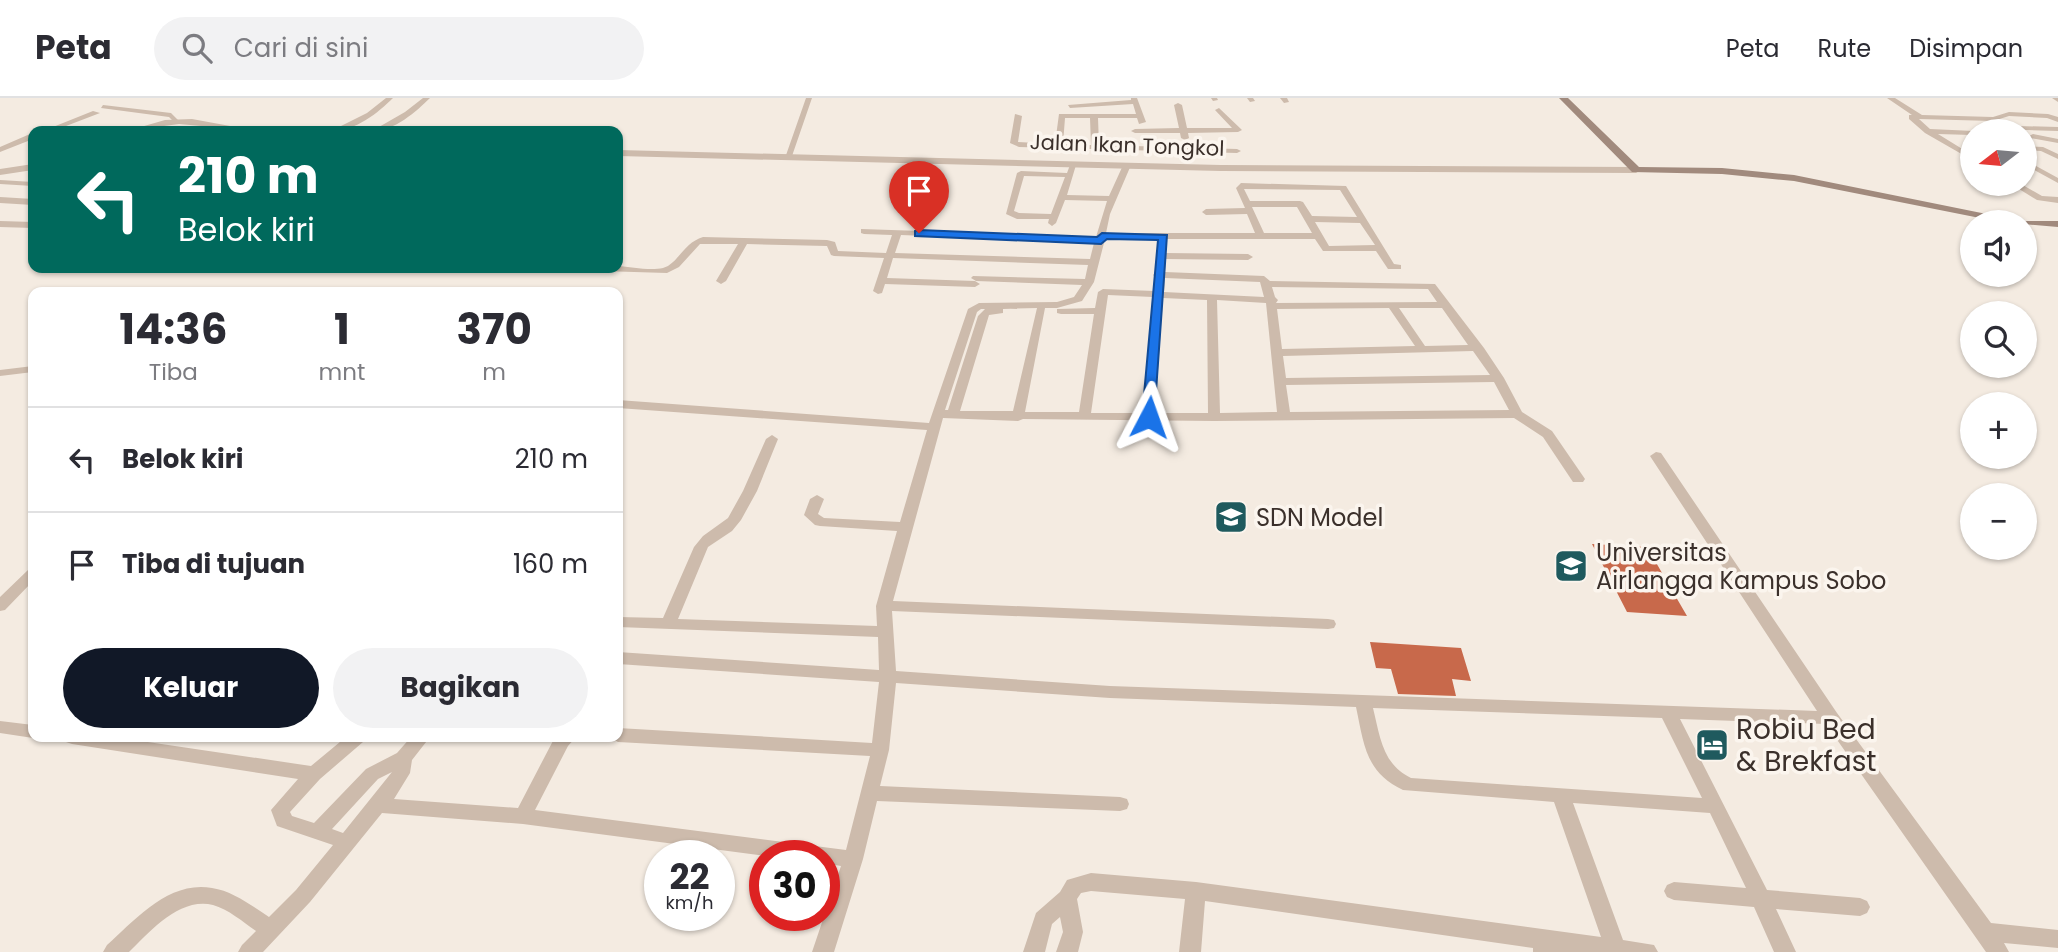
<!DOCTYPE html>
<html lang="id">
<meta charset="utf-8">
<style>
:root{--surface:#fff;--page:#f2f2f3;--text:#2b2b33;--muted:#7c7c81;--line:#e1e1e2;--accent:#111827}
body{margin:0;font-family:Poppins,sans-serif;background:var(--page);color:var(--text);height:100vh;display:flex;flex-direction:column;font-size:26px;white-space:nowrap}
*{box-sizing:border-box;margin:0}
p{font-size:23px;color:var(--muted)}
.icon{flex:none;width:38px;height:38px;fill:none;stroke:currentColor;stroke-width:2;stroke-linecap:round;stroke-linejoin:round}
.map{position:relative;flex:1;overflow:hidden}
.details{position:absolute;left:28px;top:189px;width:595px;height:455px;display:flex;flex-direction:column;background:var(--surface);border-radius:14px;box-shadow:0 2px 5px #0004}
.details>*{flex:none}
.hud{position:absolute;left:28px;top:28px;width:595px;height:147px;border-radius:14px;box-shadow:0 2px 5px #0004;background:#00695c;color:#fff;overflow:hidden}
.needle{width:46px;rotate:254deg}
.tools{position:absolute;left:1960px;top:21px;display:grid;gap:14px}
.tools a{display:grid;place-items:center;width:77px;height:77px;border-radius:50%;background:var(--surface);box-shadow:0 2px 5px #0004;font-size:35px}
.speed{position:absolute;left:644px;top:742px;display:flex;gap:14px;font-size:35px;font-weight:700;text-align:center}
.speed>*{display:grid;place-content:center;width:91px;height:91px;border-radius:50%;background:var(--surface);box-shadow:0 2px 5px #0004;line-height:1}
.speed small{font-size:18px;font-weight:400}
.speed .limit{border:10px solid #d22;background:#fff;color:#111}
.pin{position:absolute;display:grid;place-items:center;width:60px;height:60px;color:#fff;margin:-72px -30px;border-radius:50% 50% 50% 0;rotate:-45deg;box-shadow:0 0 7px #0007}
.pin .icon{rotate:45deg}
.me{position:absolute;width:77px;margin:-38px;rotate:4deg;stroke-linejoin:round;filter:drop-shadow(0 0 5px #0008)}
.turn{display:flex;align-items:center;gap:24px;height:147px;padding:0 35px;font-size:32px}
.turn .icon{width:91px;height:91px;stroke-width:2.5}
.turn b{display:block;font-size:49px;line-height:60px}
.eta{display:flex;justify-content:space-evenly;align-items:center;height:119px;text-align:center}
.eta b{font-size:42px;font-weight:700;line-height:49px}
.button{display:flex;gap:14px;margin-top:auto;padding:14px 35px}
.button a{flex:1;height:80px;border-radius:42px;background:var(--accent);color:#fff;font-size:28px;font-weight:700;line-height:80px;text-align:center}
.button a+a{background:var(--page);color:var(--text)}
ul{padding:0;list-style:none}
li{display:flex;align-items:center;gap:21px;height:105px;padding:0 35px;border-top:2px solid var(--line)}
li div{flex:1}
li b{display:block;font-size:26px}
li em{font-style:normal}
header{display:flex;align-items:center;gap:42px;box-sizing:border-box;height:98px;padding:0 35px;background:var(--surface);border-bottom:2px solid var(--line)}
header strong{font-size:33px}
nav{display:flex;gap:38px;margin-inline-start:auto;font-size:24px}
.search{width:490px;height:63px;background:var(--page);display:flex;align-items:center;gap:18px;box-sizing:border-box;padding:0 24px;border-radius:38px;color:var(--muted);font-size:26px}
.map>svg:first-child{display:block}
.building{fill:#c8694b}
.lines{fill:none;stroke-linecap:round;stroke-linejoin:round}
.minor{fill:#cdbbac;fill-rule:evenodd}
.tertiary{fill:#cdbbac;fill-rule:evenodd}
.secondary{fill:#a18a7d;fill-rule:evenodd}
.route{fill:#1a73e8;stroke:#114b97;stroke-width:2}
.labels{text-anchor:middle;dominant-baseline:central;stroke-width:7;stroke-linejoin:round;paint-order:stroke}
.far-street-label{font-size:21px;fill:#3b302b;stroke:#fbf5ee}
.poi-label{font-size:24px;fill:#3b302b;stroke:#fbf5ee;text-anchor:start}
.near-poi-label{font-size:28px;fill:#3b302b;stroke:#fbf5ee;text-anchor:start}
</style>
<header>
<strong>Peta</strong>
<div class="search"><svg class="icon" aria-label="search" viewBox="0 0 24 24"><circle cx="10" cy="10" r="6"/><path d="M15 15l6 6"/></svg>Cari di sini</div>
<nav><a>Peta</a><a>Rute</a><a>Disimpan</a></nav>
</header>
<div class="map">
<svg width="2058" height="854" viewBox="0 0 2058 854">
<rect width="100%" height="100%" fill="#f4ebe1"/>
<path class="building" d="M 1592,446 L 1647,449 L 1687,518 L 1627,514 Z
M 1370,544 L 1461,550 L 1471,583 L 1452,581 L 1456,598 L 1398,596 L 1391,571 L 1376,570 Z"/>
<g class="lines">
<path class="minor" d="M 386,0 L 393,0 C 378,15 354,34 331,33 L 367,15 Z
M 423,0 L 430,0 C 416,14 393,34 372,33 L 405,14 Z
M 806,0 L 812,0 L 792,58 L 785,60 Z
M 1131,0 L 1137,0 L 1146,24 L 1139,26 L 1137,20 L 1098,20 L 1099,47 L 1237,51 L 1241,53 L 1237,55 L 1019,49 L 1010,45 L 1015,16 L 1022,18 L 1018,44 L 1055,46 L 1059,16 L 1136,16 L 1133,6 L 1070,10 L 1068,7 L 1131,2 ZM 1065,20 L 1090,20 L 1091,47 L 1063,46 Z
M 1211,0 L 1217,0 L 1218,2 L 1213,3 Z
M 1247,0 L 1253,0 L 1255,3 L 1250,4 Z
M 1280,0 L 1287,0 L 1289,4 L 1284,5 Z
M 1887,0 L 1895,0 L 1922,17 L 1993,19 L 2009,14 L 2048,16 L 2058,19 L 2058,24 L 2047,20 L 2009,18 L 1993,23 L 1919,21 L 1930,31 L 1974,33 L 1972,37 L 1938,36 L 1972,57 L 1972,62 L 1925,35 L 1909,21 L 1909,17 L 1912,17 Z
M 2052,0 L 2058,0 L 2058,4 Z
M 1178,5 L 1182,7 L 1187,30 L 1232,30 L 1215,12 L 1219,10 L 1242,32 L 1238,34 L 1188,35 L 1189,40 L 1185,42 L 1181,40 L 1180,35 L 1135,35 L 1131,33 L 1135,31 L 1179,30 L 1174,7 Z
M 103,7 L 171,15 L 178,22 L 174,24 L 169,19 L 101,10 Z
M 93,13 L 100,15 L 53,33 L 43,33 Z
M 2017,28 L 2058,29 L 2058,33 L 2026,32 L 2025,35 L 2013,30 Z
M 30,36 L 33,36 L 33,41 L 0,54 L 0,49 Z
M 2033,36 L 2058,41 L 2058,45 L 2030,40 L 2029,38 Z
M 2025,48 L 2043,49 L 2058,56 L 2058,61 L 2041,53 L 2025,52 Z
M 2025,62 L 2058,80 L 2058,85 L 2025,67 Z
M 1124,65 L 1131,67 L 1110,116 L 1106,135 L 1255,135 L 1247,116 L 1206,117 L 1202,114 L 1206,111 L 1245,110 L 1236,90 L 1241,85 L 1346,88 L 1394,166 L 1401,167 L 1401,171 L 1388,171 L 1376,153 L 1323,153 L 1315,141 L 1167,141 L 1166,155 L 1248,156 L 1253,159 L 1248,162 L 1166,161 L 1165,174 L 1264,178 L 1270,183 L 1435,186 L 1484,250 L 1504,280 L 1522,314 L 1552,333 L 1585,381 L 1583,384 L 1573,384 L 1543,339 L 1514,320 L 1214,323 L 1023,321 L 1018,323 L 943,320 L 893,503 L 1328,521 L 1334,522 L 1336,526 L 1334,530 L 1328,531 L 892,513 L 896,573 L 1110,588 L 1817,613 L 1650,358 L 1656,354 L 1661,355 L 1837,615 L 1991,825 L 2058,832 L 2058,850 L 2004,845 L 2009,854 L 1986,854 L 1826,626 L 1680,621 L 1767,792 L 1860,800 L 1867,803 L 1870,809 L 1867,815 L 1860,818 L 1776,811 L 1796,854 L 1774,854 L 1754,809 L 1674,802 L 1667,799 L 1664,793 L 1667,787 L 1674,784 L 1746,790 L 1710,715 L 1573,705 L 1623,842 L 1654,847 L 1658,854 L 1533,854 L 1533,850 L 1205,803 L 1201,854 L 1179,854 L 1185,801 L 1091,793 L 1081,795 L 1077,801 L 1083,834 L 1078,854 L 1056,854 L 1063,834 L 1060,819 L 1052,826 L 1045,854 L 1023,854 L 1036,815 L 1060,794 L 1067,782 L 1091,775 L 1196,784 L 1601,839 L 1554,704 L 1403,692 C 1365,674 1364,646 1356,609 L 1110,600 L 896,585 L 889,652 L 880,688 L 1120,699 L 1127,701 L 1129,706 L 1127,711 L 1120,713 L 877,703 L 863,761 L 834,854 L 812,854 L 841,768 L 824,765 L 824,758 L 766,758 L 523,726 L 382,715 L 310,804 L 263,854 L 238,854 L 242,847 L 256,833 C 243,824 228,811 213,807 C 179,799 150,834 129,854 L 103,854 L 107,847 C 135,822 169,782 212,790 C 233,793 252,808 269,819 L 296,792 L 333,747 L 277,728 L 271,712 L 298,681 L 72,646 L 66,644 L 63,639 L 114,639 L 311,668 L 346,639 L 366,639 L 363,644 L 320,681 L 290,714 L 292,718 L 314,725 L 366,671 L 397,655 L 411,639 L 430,639 L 412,662 L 410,675 L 394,701 L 518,710 L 555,639 L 576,639 L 568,648 L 535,712 L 846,752 L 870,658 L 618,644 L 610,639 L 618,639 L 618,630 L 872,645 L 879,584 L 618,566 L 618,554 L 879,572 L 878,539 L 618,529 L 618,519 L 663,520 L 694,449 L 703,438 L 728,420 L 743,393 L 766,341 L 772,337 L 778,341 L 757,393 L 741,422 L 732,433 L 708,449 L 678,521 L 877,528 L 876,508 L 897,433 L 820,428 L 815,427 L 804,417 L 810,401 L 817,397 L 824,401 L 818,416 L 824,420 L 900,424 L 927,332 L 618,310 L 618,302 L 929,325 L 968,211 L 979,205 L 1057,204 L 1074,199 L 1082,187 L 976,183 L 971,180 L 973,178 L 1085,181 L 1088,167 L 893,160 L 887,180 L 975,183 L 980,186 L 975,189 L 885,186 L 882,195 L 878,196 L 873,193 L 884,160 L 834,158 L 831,157 L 827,148 L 747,146 L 726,183 L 721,186 L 716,183 L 738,146 L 700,146 L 679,169 L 667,175 L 601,173 L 596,170 L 618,170 L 618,168 C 631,169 650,173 663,170 C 678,166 683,145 703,139 L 827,142 L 835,144 L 838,153 L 886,155 L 892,137 L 864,136 L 861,135 L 861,131 L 1096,139 L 1107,103 L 1065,102 L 1056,125 L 1052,128 L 1048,125 L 1049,121 L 1017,121 L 1006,116 L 1017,75 L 1021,73 L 1067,75 L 1070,67 L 1076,67 L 1067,97 L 1109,98 ZM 1024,78 L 1065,79 L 1051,116 L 1019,115 L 1014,113 ZM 1244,91 L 1340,92 L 1357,119 L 1312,118 L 1303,104 L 1300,103 L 1250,103 ZM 1252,109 L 1297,109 L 1312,135 L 1264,135 ZM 1315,124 L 1360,125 L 1375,147 L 1329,148 ZM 901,137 L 1094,145 L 1090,161 L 895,155 ZM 1105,141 L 1158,141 L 1155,175 L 1153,177 L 1155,179 L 1154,193 L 1103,191 L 1098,194 L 1095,210 L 1057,211 L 1057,215 L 1061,216 L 1094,216 L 1079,314 L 1025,314 L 1045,210 L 1057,210 L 1082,203 L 1094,184 ZM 1165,180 L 1260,184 L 1264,199 L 1164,194 ZM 1272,189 L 1428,191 L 1437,204 L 1276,205 L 1278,202 L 1275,199 ZM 1108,197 L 1153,199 L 1143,315 L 1091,315 ZM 1163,200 L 1207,202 L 1208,315 L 1155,315 ZM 1217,202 L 1266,205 L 1277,314 L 1220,315 ZM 1037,210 L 1013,313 L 960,313 L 989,217 L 1003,215 L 1003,211 ZM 1389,210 L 1415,248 L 1282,251 L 1277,211 ZM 1399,210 L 1442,210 L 1468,247 L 1425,248 ZM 981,211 L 985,211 L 978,218 L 948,312 L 945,312 L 977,214 ZM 1473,253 L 1490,277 L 1286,280 L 1283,258 ZM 1494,284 L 1509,312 L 1290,314 L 1286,287 ZM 1373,610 L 1662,620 L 1702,700 L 1411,680 C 1382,666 1380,638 1373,610 ZM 392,674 L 343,735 L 332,731 L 378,681 Z
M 0,82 L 33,84 L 33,88 L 0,86 Z
M 2011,86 L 2021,86 L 2042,98 L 2058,99 L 2058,105 L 2037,102 Z
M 0,99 L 33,101 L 33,107 L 0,105 Z
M 0,123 L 33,124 L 33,130 L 0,129 Z
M 33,268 L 33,274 L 0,278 L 0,272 Z
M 33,470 L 33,483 L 5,512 L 0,513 L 0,499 L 28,472 Z
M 0,623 L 33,627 L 33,639 L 36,639 L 33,640 L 0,635 Z"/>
<path class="tertiary" d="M 192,21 L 257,33 L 179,26 L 127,33 L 165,22 Z
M 618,52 L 1221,67 L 1636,69 L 1641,72 L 1636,75 L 1221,73 L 618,58 Z
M 33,66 L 33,72 L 0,77 L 0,71 Z"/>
<path class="secondary" d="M 1559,0 L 1568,0 L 1639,69 L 1722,70 L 1794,77 L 2021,123 L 2058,123 L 2058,129 L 2000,124 L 1794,83 L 1722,76 L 1632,74 Z"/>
</g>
<path class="route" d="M 919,132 L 1097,139 L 1102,135 L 1167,137 L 1154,322 L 1142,319 L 1158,142 L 1107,141 L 1101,146 L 915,138 L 915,133 Z"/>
<defs>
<symbol id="school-square" viewBox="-11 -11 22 22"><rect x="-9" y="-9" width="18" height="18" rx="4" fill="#1f5a5e" stroke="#fbf5ee"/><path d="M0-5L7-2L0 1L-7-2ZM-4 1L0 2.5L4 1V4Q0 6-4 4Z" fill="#fff"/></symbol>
<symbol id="university-square" viewBox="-11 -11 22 22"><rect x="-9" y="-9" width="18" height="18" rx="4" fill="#1f5a5e" stroke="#fbf5ee"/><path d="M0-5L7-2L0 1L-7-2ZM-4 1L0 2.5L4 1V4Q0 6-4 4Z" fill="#fff"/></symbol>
<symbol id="hotel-square" viewBox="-11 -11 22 22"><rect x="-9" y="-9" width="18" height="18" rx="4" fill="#1f5a5e" stroke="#fbf5ee"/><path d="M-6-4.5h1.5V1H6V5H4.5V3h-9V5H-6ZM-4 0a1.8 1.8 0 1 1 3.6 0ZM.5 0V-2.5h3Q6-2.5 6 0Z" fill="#fff"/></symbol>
</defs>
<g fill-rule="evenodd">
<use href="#school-square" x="1212" y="400" width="38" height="38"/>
<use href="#university-square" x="1552" y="449" width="38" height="38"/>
<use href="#hotel-square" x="1693" y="628" width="38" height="38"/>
</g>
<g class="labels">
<g class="far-street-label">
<text transform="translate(1127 47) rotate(2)">Jalan Ikan Tongkol</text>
</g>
<g class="poi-label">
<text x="1256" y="419">SDN Model</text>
<text x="1596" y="454">Universitas<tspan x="1596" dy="28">Airlangga Kampus Sobo</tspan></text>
</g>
<g class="near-poi-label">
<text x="1736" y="631">Robiu Bed<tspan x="1736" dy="32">&amp; Brekfast</tspan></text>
</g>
</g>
</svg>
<div class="tools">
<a><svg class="needle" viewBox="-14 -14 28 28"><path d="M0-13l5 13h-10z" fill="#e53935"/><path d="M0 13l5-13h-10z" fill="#7c7c81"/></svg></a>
<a><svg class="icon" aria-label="sound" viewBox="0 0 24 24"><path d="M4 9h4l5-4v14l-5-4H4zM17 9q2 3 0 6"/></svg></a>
<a><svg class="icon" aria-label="search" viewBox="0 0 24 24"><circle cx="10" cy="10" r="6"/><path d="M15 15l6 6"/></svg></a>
<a>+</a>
<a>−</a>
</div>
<div class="speed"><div>22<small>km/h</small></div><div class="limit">30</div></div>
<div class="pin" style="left:919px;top:135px;background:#d93025"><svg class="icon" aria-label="arrive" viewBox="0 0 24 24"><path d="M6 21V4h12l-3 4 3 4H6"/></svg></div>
<svg class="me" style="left:1149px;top:319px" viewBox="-20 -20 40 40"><path d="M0-17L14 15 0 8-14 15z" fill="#1a73e8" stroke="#fff" stroke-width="4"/></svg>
<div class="hud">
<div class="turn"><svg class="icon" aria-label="left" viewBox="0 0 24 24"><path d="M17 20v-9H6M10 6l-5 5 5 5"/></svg><div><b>210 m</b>Belok kiri</div></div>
</div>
<section class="details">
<div class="eta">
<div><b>14:36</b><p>Tiba</p></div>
<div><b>1</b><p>mnt</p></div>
<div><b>370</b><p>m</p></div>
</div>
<ul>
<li><svg class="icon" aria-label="left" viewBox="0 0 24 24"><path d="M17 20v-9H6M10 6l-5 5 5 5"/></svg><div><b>Belok kiri</b></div><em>210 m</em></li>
<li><svg class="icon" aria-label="arrive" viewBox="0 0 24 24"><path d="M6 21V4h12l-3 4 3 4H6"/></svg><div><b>Tiba di tujuan</b></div><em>160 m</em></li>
</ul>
<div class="button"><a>Keluar</a><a>Bagikan</a></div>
</section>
</div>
